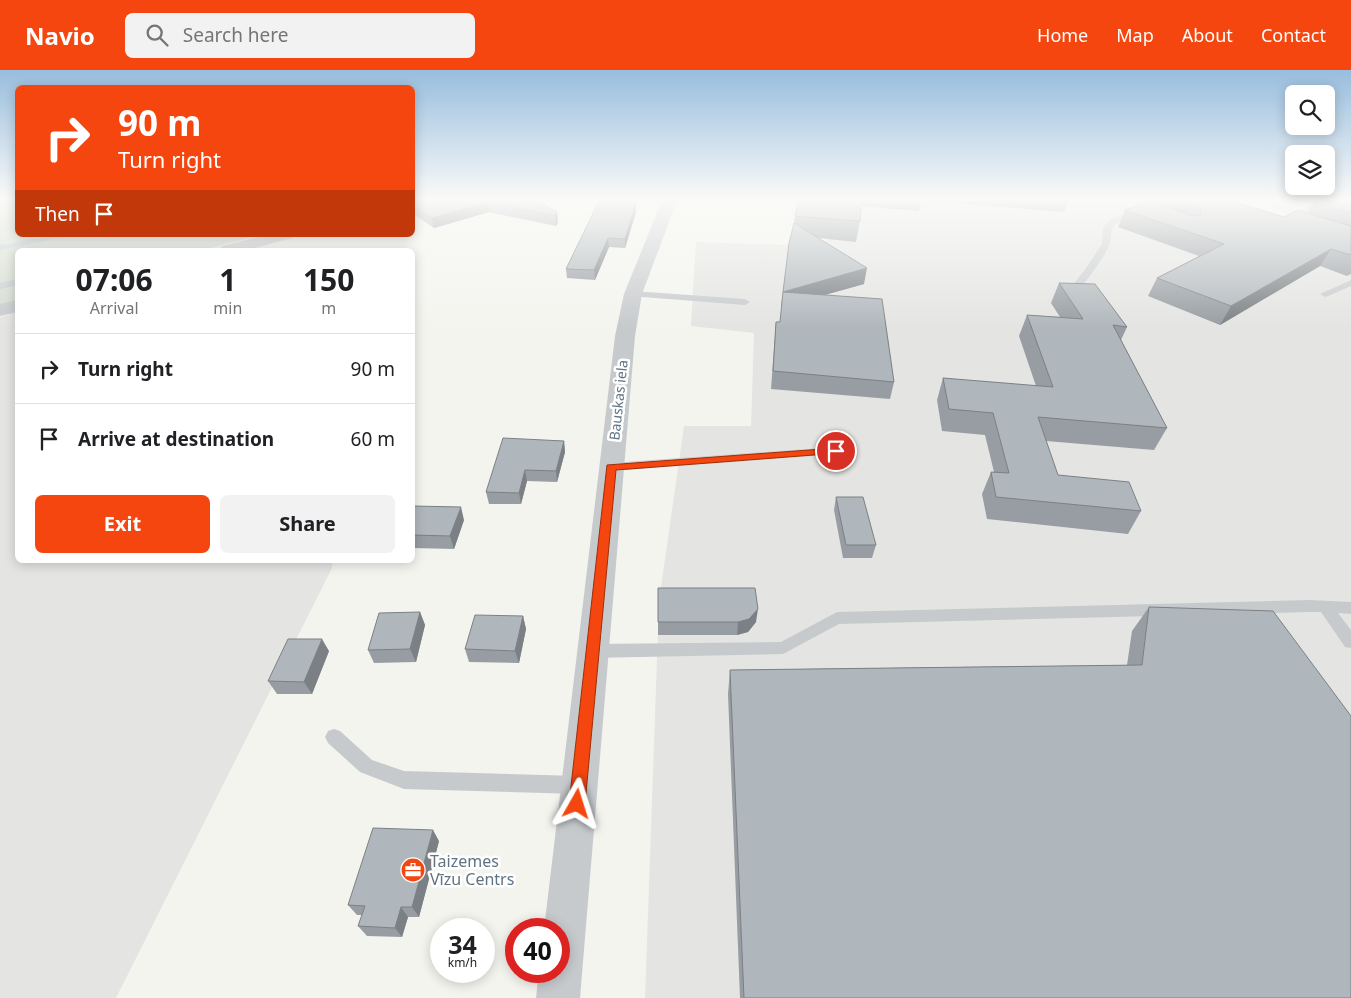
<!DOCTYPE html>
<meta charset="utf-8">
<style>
:root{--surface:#fff;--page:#f2f2f2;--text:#202124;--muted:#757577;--line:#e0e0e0;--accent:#f4460e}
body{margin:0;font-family:"Noto Sans",sans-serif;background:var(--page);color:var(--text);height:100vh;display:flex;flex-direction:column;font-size:19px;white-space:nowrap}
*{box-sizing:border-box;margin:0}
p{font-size:16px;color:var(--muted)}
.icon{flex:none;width:28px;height:28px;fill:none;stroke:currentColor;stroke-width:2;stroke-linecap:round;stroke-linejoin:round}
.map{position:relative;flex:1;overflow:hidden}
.panel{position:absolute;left:15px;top:178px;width:400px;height:315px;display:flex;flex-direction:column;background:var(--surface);border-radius:8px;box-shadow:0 2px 12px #0003}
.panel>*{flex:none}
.banner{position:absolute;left:15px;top:15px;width:400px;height:152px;border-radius:8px;box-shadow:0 2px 12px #0003;background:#f4460e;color:#fff;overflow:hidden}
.tools{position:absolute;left:1285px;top:15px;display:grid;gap:10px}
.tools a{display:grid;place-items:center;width:50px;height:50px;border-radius:8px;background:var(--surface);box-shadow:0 2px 12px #0003;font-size:25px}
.speed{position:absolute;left:430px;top:848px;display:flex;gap:10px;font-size:25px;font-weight:700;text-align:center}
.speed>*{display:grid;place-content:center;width:65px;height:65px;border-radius:50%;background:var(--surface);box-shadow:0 2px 12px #0003;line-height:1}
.speed small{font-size:12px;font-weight:400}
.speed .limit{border:8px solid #d22;background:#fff;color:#111}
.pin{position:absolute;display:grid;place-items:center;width:42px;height:42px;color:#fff;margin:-21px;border:2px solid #fff;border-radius:50%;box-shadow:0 1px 5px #0007}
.me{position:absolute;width:55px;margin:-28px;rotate:6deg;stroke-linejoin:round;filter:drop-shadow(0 0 4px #0008)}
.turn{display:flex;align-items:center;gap:18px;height:105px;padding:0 20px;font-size:22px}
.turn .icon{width:65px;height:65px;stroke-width:2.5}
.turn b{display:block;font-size:35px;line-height:42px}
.then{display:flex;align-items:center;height:48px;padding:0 20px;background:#0003;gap:10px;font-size:19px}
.eta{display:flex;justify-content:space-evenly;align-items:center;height:85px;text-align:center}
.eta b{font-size:30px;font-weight:700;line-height:35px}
.button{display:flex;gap:10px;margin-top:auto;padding:10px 20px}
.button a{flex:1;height:58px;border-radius:8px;background:var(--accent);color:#fff;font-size:20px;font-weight:700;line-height:58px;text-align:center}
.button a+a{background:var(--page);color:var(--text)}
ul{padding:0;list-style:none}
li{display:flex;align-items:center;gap:15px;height:70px;padding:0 20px;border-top:1px solid var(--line)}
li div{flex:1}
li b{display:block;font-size:19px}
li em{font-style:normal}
header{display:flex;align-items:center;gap:30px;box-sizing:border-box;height:70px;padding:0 25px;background:var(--accent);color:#fff}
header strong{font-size:24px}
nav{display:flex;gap:28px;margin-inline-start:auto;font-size:18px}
.search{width:350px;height:45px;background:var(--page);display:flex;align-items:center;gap:12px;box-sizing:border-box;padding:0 18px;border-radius:8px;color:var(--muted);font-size:19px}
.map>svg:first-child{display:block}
.built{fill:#e4e5e2}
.green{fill:#d4dccf}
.water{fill:#c0cbd0}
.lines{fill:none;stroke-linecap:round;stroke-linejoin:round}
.service{fill:#c7cacd;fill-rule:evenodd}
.minor{fill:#c7cacd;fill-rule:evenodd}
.tertiary{fill:#c7cacd;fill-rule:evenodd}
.wall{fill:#979da2}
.shaded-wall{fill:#7b8084}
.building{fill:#b0b7bc;stroke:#7b8084}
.route{fill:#f4460e;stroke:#9f2e09}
.labels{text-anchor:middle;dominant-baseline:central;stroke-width:5;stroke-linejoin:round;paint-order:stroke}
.street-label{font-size:14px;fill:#607383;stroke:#fff}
.near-poi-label{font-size:16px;fill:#607383;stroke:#fff;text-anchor:start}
</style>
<header>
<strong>Navio</strong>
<div class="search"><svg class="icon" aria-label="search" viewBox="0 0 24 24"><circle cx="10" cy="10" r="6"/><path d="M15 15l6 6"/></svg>Search here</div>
<nav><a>Home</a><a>Map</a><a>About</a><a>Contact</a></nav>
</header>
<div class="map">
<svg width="1351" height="928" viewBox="0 0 1351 928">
<rect width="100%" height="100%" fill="#f4f4ef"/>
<path class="built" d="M 837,128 L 1187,128 L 1351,182 L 1351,928 L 645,928 L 659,531 L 684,356 L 751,356 L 754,263 L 691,256 L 696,172 L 824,176 Z
M 1243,128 L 1351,128 L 1351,163 L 1277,139 Z
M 17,242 L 18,490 L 332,490 L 332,498 L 116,928 L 0,928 L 0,247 Z"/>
<path class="green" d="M 0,128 L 17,128 L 18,165 L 259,165 L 203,180 L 18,180 L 17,231 L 0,235 Z"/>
<path class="water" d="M 55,165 L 74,165 L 0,180 L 0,175 Z"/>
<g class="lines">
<path class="service" d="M 1161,128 L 1172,128 L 1115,154 C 1110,160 1112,165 1110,173 C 1108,181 1086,213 1079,219 C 1074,224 1067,227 1061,226 L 1061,222 L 1072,216 L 1084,201 L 1102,174 L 1103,158 L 1109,150 Z
M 1324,128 L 1334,128 L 1288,151 L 1281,149 Z
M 18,209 L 18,215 L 0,219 L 0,213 Z
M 1351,210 L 1351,216 L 1328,226 L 1325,227 L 1320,224 Z
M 633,221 L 745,229 L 750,232 L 745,235 L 630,226 L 628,224 Z
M 836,377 L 840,378 L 842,381 L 840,384 L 611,401 L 605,397 L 611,393 Z
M 1310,530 L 1351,532 L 1351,544 L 1338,543 L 1351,560 L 1351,578 L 1345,577 L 1321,542 L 1310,542 L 839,554 L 783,584 L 592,588 L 586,586 L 584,581 L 586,576 L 592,574 L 781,572 L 837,542 Z
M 334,659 L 340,661 L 372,690 L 404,701 L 579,706 L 586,709 L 588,715 L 586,721 L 579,724 L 404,719 L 360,702 L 328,673 L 325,667 L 328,661 Z"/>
<path class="minor" d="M 267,165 L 294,165 L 292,168 L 248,180 L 220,180 L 222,176 Z
M 18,230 L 18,242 L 0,246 L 0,234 Z"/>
<path class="tertiary" d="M 663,128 L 678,128 L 642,224 L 635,266 L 580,928 L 536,928 L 539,901 L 559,901 L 559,859 L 544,859 L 615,266 L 624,224 Z"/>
</g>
<path class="wall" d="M 412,128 L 532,128 L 557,142 L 558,152 L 556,156 L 489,142 L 434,158 L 412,143 Z
M 639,128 L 650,128 L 648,133 Z
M 799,128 L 1069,128 L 1064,142 L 921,130 L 919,141 L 861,136 L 860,151 L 856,172 L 818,168 L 864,214 L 825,225 L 894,312 L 890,329 L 771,319 L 776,252 L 780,252 L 795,146 Z
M 1161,128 L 1223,128 L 1284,147 L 1307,143 L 1314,132 L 1351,128 L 1351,204 L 1347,206 L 1320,196 L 1220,255 L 1148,226 L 1157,208 L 1199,186 L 1118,157 L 1125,140 L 1158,134 Z
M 636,133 L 636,142 L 625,178 L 609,177 L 595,210 L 567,208 L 566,199 Z
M 1059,213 L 1127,257 L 1121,270 L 1167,358 L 1154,380 L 1046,371 L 1058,405 L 1141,441 L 1128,464 L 987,449 L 982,424 L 991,402 L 994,402 L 985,365 L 942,361 L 937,330 L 943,308 L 1036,316 L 1019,266 L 1027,245 L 1060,247 L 1051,233 Z
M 564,371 L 565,382 L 557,412 L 527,411 L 521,434 L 489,434 L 486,422 Z
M 836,427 L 876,475 L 872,488 L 843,488 L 834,440 Z
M 412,436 L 464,450 L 454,479 L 412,478 Z
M 1149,537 L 1351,928 L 740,928 L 728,624 L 730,600 L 1127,595 L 1132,561 Z
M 420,542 L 425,555 L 416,592 L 374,593 L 368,580 Z
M 523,546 L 526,559 L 519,593 L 469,592 L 465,579 Z
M 658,552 L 756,552 L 748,562 L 737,565 L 658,565 Z
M 329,581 L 312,624 L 277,624 L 268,611 Z
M 439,771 L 419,847 L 408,847 L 402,867 L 367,866 L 358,856 L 362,845 L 357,845 L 348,835 Z"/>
<path class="shaded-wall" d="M 488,132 L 489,142 L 434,158 L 432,148 Z
M 636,133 L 636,142 L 625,178 L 625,169 Z
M 557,142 L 558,152 L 556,156 L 555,146 Z
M 608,168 L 609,177 L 595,210 L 594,200 Z
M 1331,179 L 1320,196 L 1220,255 L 1231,236 Z
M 867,198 L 864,214 L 781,237 L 783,222 Z
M 564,371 L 565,382 L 557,412 L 556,401 Z
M 525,400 L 527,411 L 521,434 L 519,423 Z
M 461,437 L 464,450 L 454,479 L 450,466 Z
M 758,539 L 756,552 L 748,562 L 737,565 L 738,552 Z
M 420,542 L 425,555 L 416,592 L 410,579 Z
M 523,546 L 526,559 L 519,593 L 515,581 Z
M 322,569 L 329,581 L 312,624 L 304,612 Z
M 433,760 L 439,771 L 419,847 L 412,837 Z
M 401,837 L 408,847 L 402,867 L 395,858 Z"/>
<path class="building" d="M 412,128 L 532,128 L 557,142 L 555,146 L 488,132 L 432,148 L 412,135 Z
M 799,128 L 862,128 L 860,151 L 795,146 Z
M 1168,128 L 1223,128 L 1284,147 L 1297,140 L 1351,156 L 1351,185 L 1331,179 L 1231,236 L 1157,208 L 1224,174 L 1125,140 L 1150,131 L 1193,146 L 1201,145 L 1200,138 Z
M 1321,128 L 1351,128 L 1351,143 L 1314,132 Z
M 600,129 L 636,133 L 625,169 L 608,168 L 594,200 L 566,199 Z
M 794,153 L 867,198 L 783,222 L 789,173 Z
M 1059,213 L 1095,214 L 1127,257 L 1113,255 L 1167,358 L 1038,347 L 1058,405 L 1129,412 L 1141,441 L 996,427 L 991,402 L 1009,403 L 993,343 L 949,339 L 943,308 L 1053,317 L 1027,245 L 1083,249 Z
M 783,222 L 882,229 L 894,312 L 773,301 L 776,252 L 780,252 Z
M 503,368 L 564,371 L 556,401 L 525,400 L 519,423 L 486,422 Z
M 836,427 L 863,427 L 876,475 L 846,475 Z
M 412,436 L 461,437 L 450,466 L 412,465 Z
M 658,518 L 755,518 L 758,539 L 749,549 L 738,552 L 658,552 Z
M 1149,537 L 1273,541 L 1351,646 L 1351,928 L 744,928 L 730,600 L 1142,595 Z
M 420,542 L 410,579 L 368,580 L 379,543 Z
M 475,545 L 523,546 L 515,581 L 465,579 Z
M 288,569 L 322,569 L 304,612 L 268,611 Z
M 373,758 L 433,760 L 412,837 L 401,837 L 395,858 L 358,856 L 365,836 L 348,835 Z"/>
<linearGradient id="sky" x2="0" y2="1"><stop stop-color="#98bdde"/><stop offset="0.5" stop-color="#fafaf8"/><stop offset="1" stop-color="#fafaf8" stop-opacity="0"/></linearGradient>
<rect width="1351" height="258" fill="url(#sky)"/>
<path class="route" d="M 836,378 L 841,381 L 840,383 L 616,400 L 585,734 L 582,739 L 577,742 L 571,739 L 569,734 L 607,395 Z"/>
<defs>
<symbol id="office-disc" viewBox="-11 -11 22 22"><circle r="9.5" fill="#f4460e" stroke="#fff"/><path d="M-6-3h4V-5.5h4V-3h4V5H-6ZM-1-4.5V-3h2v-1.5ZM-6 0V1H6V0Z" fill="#fff"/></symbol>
</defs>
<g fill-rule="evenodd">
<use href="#office-disc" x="399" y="786" width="28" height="28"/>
</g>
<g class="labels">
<g class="street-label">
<text transform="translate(618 330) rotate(-84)">Bauskas iela</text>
</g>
<g class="near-poi-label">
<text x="430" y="791">Taizemes<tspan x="430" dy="18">Vīzu Centrs</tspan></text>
</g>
</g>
</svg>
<div class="tools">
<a><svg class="icon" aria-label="search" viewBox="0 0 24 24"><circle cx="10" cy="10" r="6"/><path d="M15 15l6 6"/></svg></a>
<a><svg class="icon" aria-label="layers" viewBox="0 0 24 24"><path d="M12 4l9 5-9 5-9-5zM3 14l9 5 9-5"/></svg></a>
</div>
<div class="speed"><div>34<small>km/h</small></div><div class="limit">40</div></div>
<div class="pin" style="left:836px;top:381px;background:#d93025"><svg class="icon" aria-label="arrive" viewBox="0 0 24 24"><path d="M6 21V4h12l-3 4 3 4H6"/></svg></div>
<svg class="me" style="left:577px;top:734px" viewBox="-20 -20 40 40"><path d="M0-17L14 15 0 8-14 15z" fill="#f4460e" stroke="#fff" stroke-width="4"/></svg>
<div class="banner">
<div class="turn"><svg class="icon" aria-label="right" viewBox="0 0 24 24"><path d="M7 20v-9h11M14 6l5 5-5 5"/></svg><div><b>90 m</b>Turn right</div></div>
<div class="then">Then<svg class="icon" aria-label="arrive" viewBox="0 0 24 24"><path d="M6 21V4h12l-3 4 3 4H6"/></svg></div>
</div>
<section class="panel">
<div class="eta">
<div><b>07:06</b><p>Arrival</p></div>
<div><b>1</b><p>min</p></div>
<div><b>150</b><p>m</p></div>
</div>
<ul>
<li><svg class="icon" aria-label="right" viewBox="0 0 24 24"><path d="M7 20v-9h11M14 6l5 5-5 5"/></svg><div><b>Turn right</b></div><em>90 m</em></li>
<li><svg class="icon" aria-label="arrive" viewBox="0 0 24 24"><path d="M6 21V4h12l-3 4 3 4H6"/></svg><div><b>Arrive at destination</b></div><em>60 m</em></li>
</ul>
<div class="button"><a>Exit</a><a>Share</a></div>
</section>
</div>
